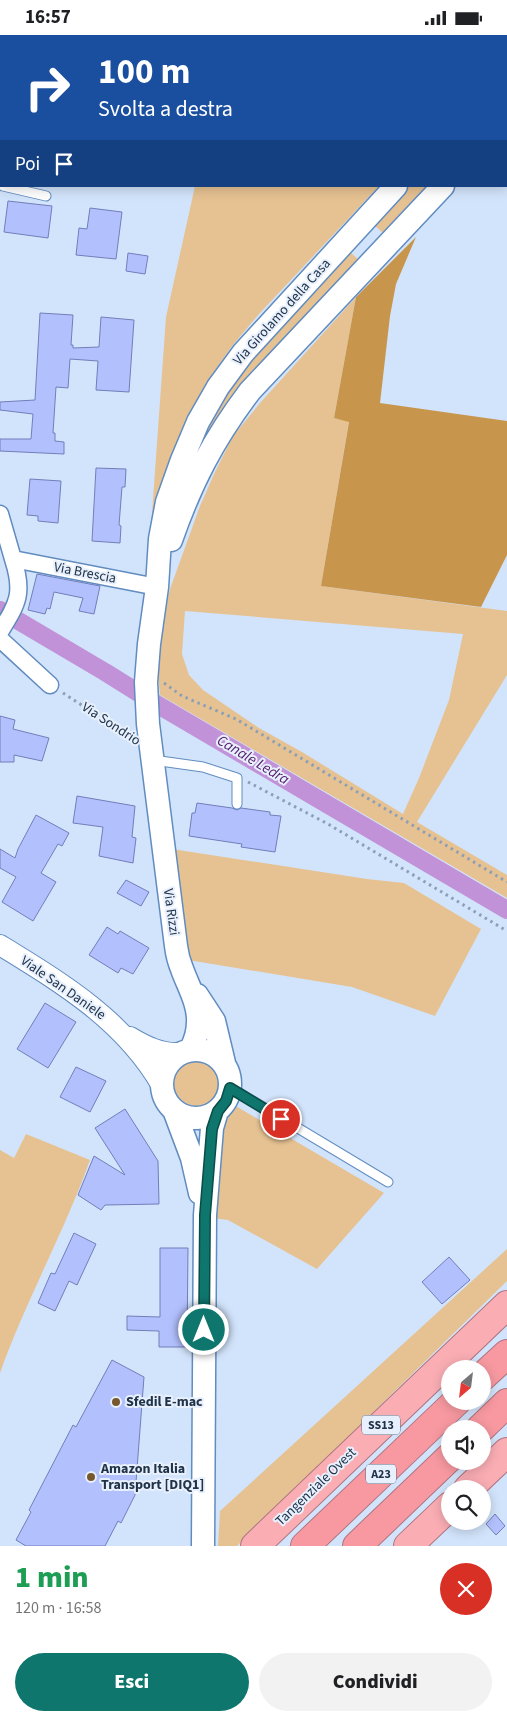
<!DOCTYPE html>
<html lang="it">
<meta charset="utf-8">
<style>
:root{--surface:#fff;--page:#f2f2f2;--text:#202124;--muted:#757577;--accent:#0f766e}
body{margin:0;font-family:"Source Sans 3",sans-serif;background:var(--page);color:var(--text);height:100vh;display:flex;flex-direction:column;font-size:19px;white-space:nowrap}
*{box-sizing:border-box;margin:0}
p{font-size:16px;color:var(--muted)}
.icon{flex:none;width:28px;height:28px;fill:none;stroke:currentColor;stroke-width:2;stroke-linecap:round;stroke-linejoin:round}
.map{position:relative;height:1511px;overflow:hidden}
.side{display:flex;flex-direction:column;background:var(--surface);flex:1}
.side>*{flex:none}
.banner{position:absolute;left:0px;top:0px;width:508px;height:152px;box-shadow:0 2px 12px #0003;background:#1a4fa0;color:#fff;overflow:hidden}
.needle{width:32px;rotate:208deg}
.controls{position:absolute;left:441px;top:1325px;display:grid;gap:10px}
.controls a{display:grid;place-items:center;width:50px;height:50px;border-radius:50%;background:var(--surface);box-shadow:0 2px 12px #0003;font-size:25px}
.pin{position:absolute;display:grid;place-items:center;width:42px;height:42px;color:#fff;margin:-21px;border:2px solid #fff;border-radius:50%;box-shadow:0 1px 5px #0007}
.me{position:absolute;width:55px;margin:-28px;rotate:0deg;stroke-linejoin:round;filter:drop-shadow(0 0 4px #0008)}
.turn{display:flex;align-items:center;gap:18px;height:105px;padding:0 15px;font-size:22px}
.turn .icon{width:65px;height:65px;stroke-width:2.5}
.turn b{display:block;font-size:35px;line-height:42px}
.then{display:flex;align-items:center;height:48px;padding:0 15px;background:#0003;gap:10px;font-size:19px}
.round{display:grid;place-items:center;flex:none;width:52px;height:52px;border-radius:26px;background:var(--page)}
.summary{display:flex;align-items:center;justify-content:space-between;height:85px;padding:0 15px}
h1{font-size:30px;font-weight:800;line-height:38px;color:#1e9e55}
.primary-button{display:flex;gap:10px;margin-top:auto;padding:10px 15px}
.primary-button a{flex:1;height:58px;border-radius:30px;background:var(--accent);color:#fff;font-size:20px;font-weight:800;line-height:58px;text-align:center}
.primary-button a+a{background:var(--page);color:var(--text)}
.status{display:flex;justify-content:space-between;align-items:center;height:35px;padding:0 25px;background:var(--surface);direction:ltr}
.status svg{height:14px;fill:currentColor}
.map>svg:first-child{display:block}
.green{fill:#e6c292;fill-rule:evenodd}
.forest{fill:#c8954c}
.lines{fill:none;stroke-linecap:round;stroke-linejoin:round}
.canal{stroke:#c192d7;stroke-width:18}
.building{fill:#b2c0fd;stroke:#717eba}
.service-casing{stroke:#618cc0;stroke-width:11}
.minor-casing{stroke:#618cc0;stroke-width:19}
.tertiary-casing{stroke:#618cc0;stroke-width:22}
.secondary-casing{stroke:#618cc0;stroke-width:25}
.trunk-casing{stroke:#ad7582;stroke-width:30}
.motorway-casing{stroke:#ad7582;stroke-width:30}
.path{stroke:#8d9fb6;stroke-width:3;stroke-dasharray:2.5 4;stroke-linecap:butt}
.service{stroke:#fff;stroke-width:9}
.minor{stroke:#fff;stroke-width:16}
.tertiary{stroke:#fff;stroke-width:20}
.secondary{stroke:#fff;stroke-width:22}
.trunk{stroke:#faaeb4;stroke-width:28}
.motorway{stroke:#f899a1;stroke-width:28}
.route-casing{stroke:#0a4d48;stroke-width:12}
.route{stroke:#0f766e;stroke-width:9}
.poi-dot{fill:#76582c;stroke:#e7f0fc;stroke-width:2}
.labels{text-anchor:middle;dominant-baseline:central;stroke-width:4;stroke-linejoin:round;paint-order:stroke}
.shield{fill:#e7f0fc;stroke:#5c6c7f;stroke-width:1}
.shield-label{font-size:12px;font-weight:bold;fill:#213349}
.street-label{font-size:14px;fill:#213349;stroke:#e7f0fc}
.poi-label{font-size:14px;font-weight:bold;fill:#213349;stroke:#e7f0fc;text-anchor:start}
.water-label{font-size:15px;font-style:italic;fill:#521769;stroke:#e7f0fc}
</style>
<div class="status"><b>16:57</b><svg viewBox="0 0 49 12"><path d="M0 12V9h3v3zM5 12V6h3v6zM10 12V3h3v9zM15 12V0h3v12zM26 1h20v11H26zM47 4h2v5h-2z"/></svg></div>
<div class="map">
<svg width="507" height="1511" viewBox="0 0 507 1511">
<rect width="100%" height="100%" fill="#d2e4fb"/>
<path class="green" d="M 228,0 L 468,0 L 468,1 L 227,1 Z
M 195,151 L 379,151 L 259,279 L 232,311 L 208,345 L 186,387 L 150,506 L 166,282 Z
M 406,151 L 430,151 L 385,200 L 372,188 Z
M 350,217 L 359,225 L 191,430 L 216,373 L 238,338 Z
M 356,262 L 334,383 L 349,386 L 321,551 L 507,576 L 507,640 L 417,787 L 507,840 L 507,863 L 160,660 L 158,637 L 160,597 L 170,554 L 200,471 L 214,439 L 233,401 L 260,368 ZM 185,576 L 463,599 L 449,665 L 419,743 L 403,779 L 302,717 L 259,693 L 203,655 L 189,640 L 182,619 Z
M 172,814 L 367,844 L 404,848 L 481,894 L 435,981 L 352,952 L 188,925 Z
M174 1048a23 23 0 1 1 46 0a23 23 0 1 1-46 0Z
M 234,1070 L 384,1158 L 317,1234 L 228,1185 L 212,1183 L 220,1100 Z
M 26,1099 L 90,1125 C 64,1198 26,1265 0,1338 L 0,1115 L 14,1123 Z
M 507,1214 L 507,1246 L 237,1511 L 218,1511 L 220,1476 Z"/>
<path class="forest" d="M 416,202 L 396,249 L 390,281 L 380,368 L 507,386 L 507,520 L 481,572 L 321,551 L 349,387 L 334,383 L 356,262 Z"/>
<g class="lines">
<path class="canal" d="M 0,575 L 105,637 L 153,667 L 507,875"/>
</g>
<path class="building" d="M 8,166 L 52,171 L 48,203 L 4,197 Z
M 90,173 L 122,177 L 116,224 L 76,220 L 79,193 L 87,194 Z
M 128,218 L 148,221 L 145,239 L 126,236 Z
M 40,278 L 73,280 L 71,310 L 73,310 L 73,313 L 99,312 L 101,282 L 134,285 L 129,357 L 96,355 L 98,326 L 70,324 L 68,353 L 56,352 L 53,398 L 55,398 L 55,406 L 64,407 L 64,419 L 0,416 L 0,404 L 31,404 L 33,379 L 0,375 L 0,367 L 35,365 Z
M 96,433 L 126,434 L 125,452 L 122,452 L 119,490 L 121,491 L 120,508 L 92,506 Z
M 30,444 L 61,446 L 58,488 L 38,486 L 38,481 L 27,480 Z
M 37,539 L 100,551 L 94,579 L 79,576 L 83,563 L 54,557 L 50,574 L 47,573 L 45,579 L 28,575 Z
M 0,681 L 15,685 L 13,694 L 49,703 L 42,726 L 14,720 L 14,727 L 0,727 Z
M 77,761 L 135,771 L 132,802 L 136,803 L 133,828 L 99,821 L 103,792 L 73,788 Z
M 197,768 L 232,773 L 237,775 L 241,773 L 270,777 L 270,780 L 281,781 L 275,817 L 241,812 L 242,809 L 189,801 L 192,778 L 195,778 Z
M 36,780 L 69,798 L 62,811 L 58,809 L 41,838 L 56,847 L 33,886 L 2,867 L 16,842 L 0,833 L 0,814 L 15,823 L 18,814 Z
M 126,845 L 149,857 L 141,871 L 117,858 Z
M 107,892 L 118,899 L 120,896 L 149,913 L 133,939 L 121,933 L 118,938 L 89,920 Z
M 45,968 L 76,987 L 48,1033 L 17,1014 Z
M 76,1032 L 106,1046 L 90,1077 L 60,1062 Z
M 125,1074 L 158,1126 L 159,1169 L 105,1170 L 101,1175 L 78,1160 L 94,1121 L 125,1140 L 95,1093 Z
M 74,1198 L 96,1209 L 77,1250 L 69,1246 L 55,1276 L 38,1268 L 51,1238 L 55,1239 Z
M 160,1213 L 188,1213 L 187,1312 L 159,1312 L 159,1296 L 127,1295 L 127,1281 L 160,1282 Z
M 449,1222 L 470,1245 L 442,1269 L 422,1247 Z
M 112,1325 L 144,1342 L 135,1460 L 121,1488 L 118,1486 L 105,1511 L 26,1511 L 16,1505 L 31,1477 L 29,1475 L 73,1390 L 76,1392 Z
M 495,1479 L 505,1491 L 496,1500 L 486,1489 Z"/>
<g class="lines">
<defs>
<path id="service" d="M 3,151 L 46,161
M 153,725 L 203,732 L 237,743 L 237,769
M 231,1053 L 388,1147"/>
<path id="minor" d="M 0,479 L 13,524 L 157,552
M 0,597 C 18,568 24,558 13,524
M 0,604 L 50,650"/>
<path id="tertiary" d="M 0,910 C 62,948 125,986 162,1051
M 130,1002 C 145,1011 161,1019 179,1018"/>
<path id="secondary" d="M 478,1 L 478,0
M 506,101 L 507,101
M 171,505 C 191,448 213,405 250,356 L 443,151
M 197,960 L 214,986 L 224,1028
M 191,1014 C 195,1006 198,997 198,987 C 199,969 188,951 182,934 C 179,927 177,919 176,911 L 148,689 L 146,647 L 149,609 L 157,552 L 160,504 L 167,467 L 182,425 L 198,387 L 218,352 L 243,318 L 396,151
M162 1049a34 34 0 1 1 68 0a34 34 0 1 1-68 0Z
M 174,1075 L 192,1123 L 200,1158
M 203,1511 L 205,1180 L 212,1093 L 217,1076"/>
<path id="trunk" d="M 468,1454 L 507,1417
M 255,1511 L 507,1270
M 408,1511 L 450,1471"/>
<path id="motorway" d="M 482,1342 L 507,1319
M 480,1394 L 507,1368
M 305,1511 L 457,1366
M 357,1511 L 450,1422"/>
</defs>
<use href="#service" class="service-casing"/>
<use href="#minor" class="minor-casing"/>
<use href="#tertiary" class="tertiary-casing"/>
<use href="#secondary" class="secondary-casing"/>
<use href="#trunk" class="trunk-casing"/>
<use href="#motorway" class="motorway-casing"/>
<path class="path" d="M 164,648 L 182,661 L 236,684 L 507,847
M 63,658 L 131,702
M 248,747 L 328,789 L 507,896"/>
<use href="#service" class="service"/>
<use href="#minor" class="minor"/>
<use href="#tertiary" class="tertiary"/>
<use href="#secondary" class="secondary"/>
<use href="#trunk" class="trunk"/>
<use href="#motorway" class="motorway"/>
</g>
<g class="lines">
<defs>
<path id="route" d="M 204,1295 L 205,1180 L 212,1094 L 218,1076 L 226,1066 L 230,1053 L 281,1084"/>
</defs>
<use href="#route" class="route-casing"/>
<use href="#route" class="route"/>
</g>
<g class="poi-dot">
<circle cx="116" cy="1367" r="5"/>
<circle cx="91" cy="1442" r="5"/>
</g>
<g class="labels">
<g class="shield">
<rect x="362" y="1380.5" width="38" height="19" rx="4"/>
<rect x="366" y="1429.5" width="30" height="19" rx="4"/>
</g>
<g class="shield-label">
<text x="381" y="1390">SS13</text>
<text x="381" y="1439">A23</text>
</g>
<g class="street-label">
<text transform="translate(282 277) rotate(-48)">Via Girolamo della Casa</text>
<text transform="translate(85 538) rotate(11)">Via Brescia</text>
<text transform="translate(111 689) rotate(33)">Via Sondrio</text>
<text transform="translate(171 877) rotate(82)">Via Rizzi</text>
<text transform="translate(63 953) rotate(35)">Viale San Daniele</text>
<text transform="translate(316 1452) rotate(-44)">Tangenziale Ovest</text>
</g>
<g class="poi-label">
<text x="126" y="1367">Sfedil E-mac</text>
<text x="101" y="1434">Amazon Italia<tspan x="101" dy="16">Transport [DIQ1]</tspan></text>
</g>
<g class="water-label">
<text transform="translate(253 725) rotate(31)">Canale Ledra</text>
</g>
</g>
</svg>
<div class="controls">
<a><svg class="needle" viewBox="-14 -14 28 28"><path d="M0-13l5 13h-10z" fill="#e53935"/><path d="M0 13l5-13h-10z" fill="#757577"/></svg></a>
<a><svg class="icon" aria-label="sound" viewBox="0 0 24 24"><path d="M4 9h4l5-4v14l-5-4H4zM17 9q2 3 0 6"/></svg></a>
<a><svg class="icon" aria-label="search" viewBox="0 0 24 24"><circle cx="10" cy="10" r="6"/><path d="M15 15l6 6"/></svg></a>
</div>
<div class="pin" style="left:281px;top:1084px;background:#d93025"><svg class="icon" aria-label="arrive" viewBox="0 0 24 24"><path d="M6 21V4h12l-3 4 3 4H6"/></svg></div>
<svg class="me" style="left:204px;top:1295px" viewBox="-20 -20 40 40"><circle r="17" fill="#0f766e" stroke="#fff" stroke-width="3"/><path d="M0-11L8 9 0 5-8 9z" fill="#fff"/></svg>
<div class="banner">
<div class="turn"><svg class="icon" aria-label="right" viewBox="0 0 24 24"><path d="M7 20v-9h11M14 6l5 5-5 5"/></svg><div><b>100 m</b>Svolta a destra</div></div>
<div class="then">Poi<svg class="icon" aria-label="arrive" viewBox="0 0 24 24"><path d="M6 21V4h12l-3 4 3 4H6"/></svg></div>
</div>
</div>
<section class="side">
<div class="summary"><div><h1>1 min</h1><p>120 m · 16:58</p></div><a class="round" style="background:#d93025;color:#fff"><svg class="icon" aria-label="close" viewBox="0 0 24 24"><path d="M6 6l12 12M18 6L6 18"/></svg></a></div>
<div class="primary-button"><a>Esci</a><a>Condividi</a></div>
</section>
